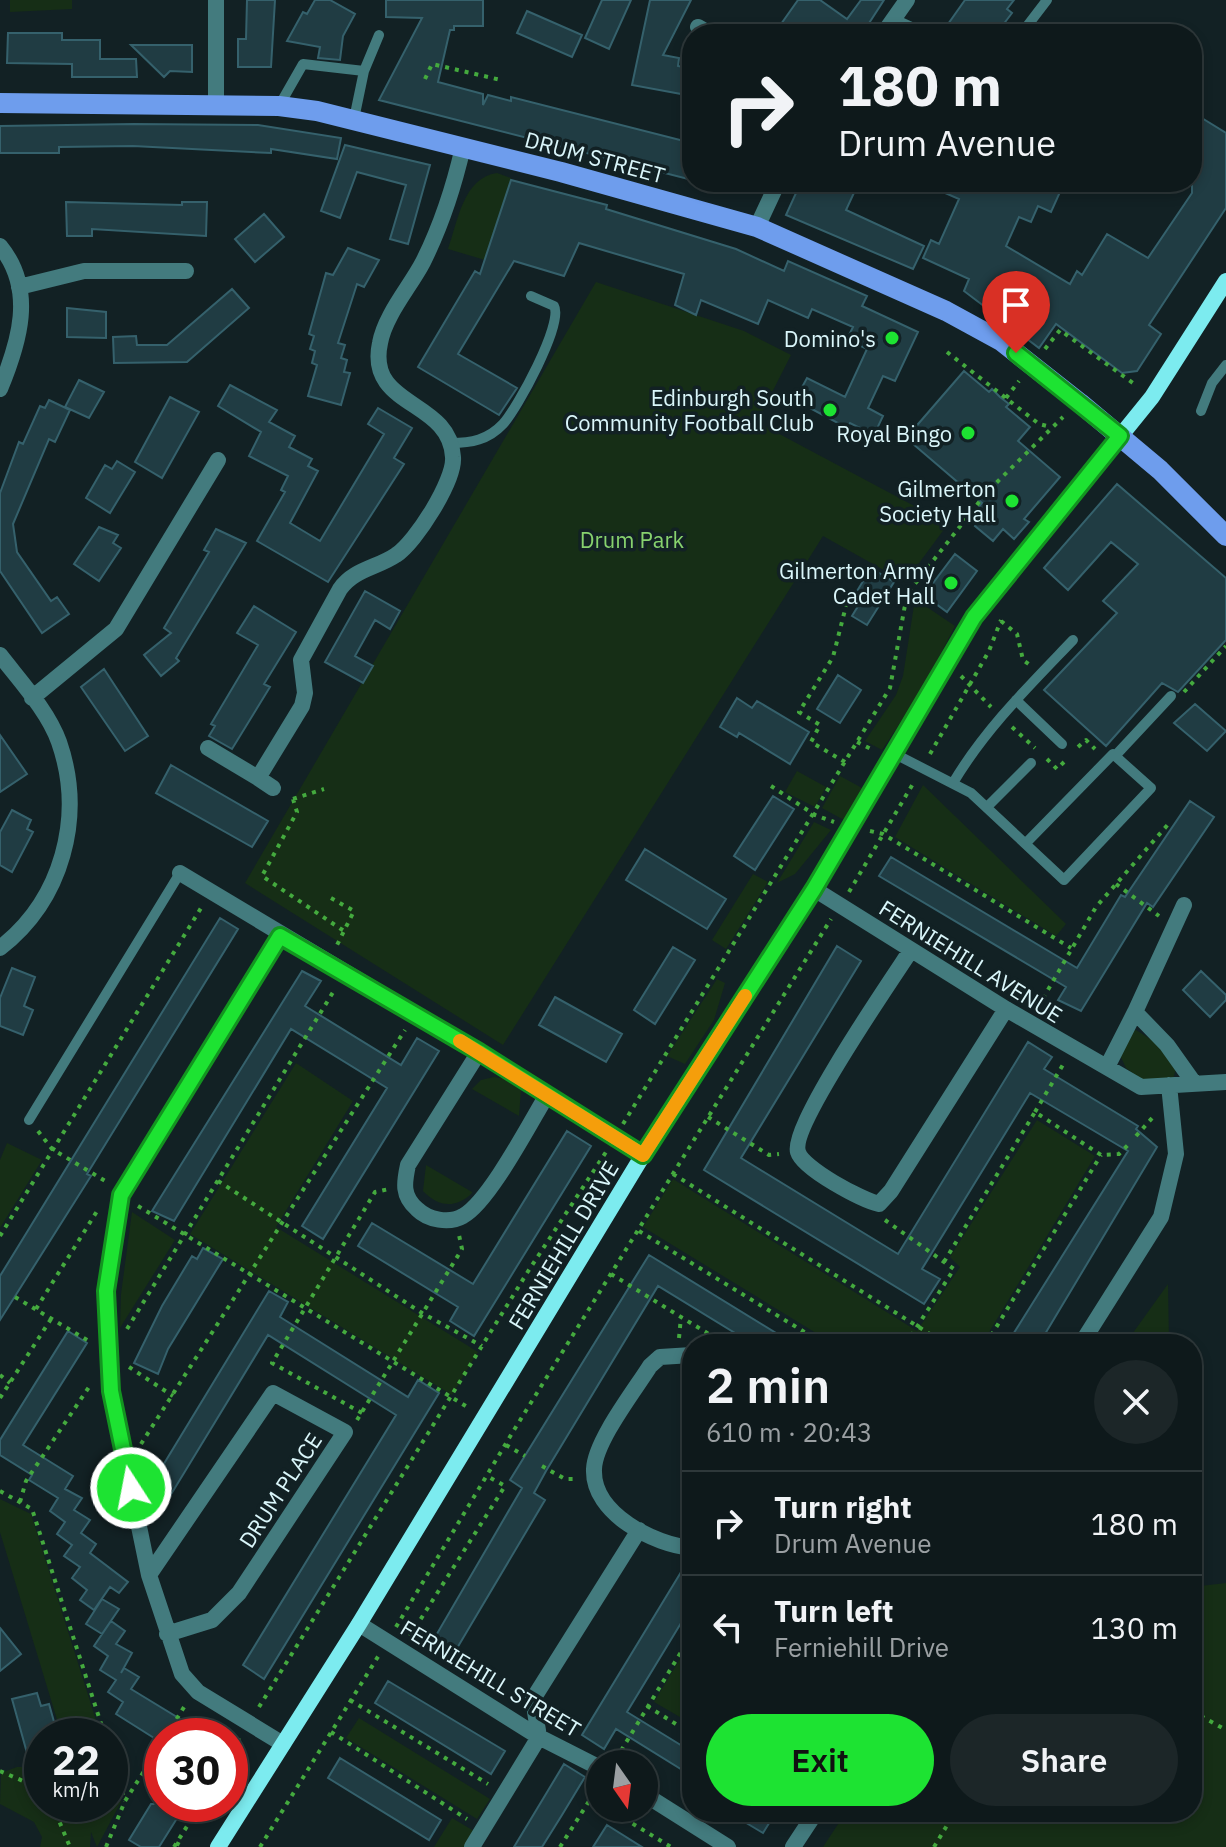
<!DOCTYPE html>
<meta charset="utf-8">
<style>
:root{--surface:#0e191b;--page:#1c2628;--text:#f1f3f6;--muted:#9ba0a3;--line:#2e383a;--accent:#1de332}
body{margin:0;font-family:"IBM Plex Sans",sans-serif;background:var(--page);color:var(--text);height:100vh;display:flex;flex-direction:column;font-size:30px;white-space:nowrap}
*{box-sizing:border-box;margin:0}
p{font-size:26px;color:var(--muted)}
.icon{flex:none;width:44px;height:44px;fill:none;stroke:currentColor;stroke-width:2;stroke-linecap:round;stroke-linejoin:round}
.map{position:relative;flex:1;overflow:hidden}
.sheet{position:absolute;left:682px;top:1334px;width:520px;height:488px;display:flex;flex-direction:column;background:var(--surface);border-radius:32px;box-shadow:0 4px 12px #0003,0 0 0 2px var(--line)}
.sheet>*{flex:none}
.hud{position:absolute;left:682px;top:24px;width:520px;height:168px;border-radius:32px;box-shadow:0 4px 12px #0003,0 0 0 2px var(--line);background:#0e191b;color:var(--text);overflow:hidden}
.needle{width:52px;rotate:166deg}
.tools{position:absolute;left:586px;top:1750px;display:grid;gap:16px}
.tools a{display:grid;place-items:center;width:72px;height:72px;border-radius:50%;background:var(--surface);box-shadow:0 4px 12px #0003,0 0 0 2px var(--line);font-size:40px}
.speed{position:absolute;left:24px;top:1718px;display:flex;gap:16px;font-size:40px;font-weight:700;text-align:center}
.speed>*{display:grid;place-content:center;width:104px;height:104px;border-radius:50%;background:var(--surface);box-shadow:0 4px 12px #0003,0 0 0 2px var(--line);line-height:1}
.speed small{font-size:20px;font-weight:400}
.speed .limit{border:12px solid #d22;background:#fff;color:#111}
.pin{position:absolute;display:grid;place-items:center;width:68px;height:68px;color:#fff;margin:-82px -34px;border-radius:50% 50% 50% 0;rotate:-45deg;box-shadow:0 0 8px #0007}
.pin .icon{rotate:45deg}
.me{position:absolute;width:88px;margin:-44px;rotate:349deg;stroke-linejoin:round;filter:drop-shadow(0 0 6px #0008)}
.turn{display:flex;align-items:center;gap:28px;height:168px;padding:0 24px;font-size:36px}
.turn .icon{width:104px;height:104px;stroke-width:2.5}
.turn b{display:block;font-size:56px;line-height:68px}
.round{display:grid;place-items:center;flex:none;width:84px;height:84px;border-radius:42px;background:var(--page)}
.head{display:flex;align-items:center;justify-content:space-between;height:136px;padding:0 24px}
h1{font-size:48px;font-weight:600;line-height:60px}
.button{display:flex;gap:16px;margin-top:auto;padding:16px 24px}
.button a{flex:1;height:92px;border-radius:48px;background:var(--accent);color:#111;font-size:32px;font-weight:600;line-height:92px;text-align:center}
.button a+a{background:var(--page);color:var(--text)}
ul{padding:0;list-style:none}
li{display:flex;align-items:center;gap:24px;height:104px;padding:0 24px;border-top:2px solid var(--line)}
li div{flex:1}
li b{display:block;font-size:30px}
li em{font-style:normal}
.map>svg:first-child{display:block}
.green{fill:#162e16}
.building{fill:#203c43;stroke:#35616c;stroke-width:2}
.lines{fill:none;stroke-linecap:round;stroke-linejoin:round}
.path{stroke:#44aa3e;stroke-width:4;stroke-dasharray:4 6;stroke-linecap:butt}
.lane{stroke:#437b7e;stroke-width:10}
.street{stroke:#437b7e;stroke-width:16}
.secondary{stroke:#7cebef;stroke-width:16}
.primary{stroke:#6e9ded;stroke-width:20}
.route-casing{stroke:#139420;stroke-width:20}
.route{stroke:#1de332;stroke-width:14}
.slow{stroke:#f59e0b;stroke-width:14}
.poi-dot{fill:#1de332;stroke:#122124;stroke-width:3}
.labels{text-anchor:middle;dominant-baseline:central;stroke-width:7;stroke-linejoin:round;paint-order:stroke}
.street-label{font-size:22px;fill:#daf6fa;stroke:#122124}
.poi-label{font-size:22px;fill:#daf6fa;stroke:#122124;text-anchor:end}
.park-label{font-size:22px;fill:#87d26e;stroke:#122124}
</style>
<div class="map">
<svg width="1226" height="1847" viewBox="0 0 1226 1847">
<rect width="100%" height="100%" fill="#122124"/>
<path class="green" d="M 10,0 L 72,0 L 72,9 L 10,12 Z
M 497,173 L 511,178 L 485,260 L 448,249 C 458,221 463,178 497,173 Z
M 596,282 L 744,331 L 791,355 L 757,422 L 948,524 L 905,582 L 823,536 L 503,1045 L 245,883 Z
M 915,599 L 955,626 L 921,692 L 882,750 L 865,741 L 896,695 L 903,676 Z
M 797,771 L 826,787 L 815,807 L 785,792 Z
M 840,776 L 862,788 L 844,820 L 822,808 Z
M 923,785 L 1066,924 L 1056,936 L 895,837 Z
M 814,822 L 831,830 L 795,874 L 777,883 Z
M 753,874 L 768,882 L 726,949 L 712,940 Z
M 717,979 L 725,983 L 714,1020 L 685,1064 L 667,1056 Z
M 1136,1030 L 1158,1044 L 1176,1069 L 1172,1082 L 1147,1084 L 1126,1068 L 1119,1053 L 1126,1034 Z
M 296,1063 L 353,1101 L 276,1227 L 478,1352 L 452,1395 L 190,1234 Z
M 494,1077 L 511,1080 L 521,1090 L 519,1116 L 472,1089 L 481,1080 Z
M 1037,1120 L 1095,1156 L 982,1344 L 834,1344 L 643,1227 L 673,1179 L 917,1331 L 960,1267 L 950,1257 Z
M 7,1143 L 42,1160 L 0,1228 L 0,1160 Z
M 426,1165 L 472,1192 L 472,1193 C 456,1209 438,1207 423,1191 Z
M 132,1212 L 175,1240 L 120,1328 L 121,1294 Z
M 1168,1284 L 1169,1344 L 1125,1344 Z
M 0,1499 L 31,1514 L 101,1736 L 62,1736 L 0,1532 Z
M 1226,1583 L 1226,1847 L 823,1847 L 846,1812 L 1192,1812 L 1192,1587 Z
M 692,1639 L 692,1724 L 654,1702 Z
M 359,1718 L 490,1799 L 477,1819 L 346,1738 Z
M 110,1766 L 121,1802 L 97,1847 L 91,1832 L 90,1847 L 40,1847 L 42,1837 L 34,1822 L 0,1804 L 1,1773 L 17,1767 L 42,1767 L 42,1804 L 110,1804 Z
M 452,1818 L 474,1831 L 464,1847 L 434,1847 Z"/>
<path class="building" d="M 247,0 L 275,0 L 271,67 L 238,67 L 238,39 L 246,39 Z
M 315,0 L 330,0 L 355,14 L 343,36 L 340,60 L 318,58 L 320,47 L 287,41 L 303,12 L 307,14 Z
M 386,0 L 483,0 L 483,26 L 454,26 L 454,30 L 450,30 L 438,82 L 483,94 L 483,105 L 488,95 L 511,101 L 511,97 L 692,143 L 692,180 L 379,100 L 422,18 L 386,17 Z
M 602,0 L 631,0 L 609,49 L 585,38 Z
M 650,0 L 691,0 L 663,55 L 679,58 L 678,66 L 692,69 L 692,96 L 632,85 Z
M 798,0 L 820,0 L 847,19 L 861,0 L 884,0 L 864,31 L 869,34 L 774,34 Z
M 965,0 L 1014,0 L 1007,9 L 1012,13 L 996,34 L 941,34 Z
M 527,11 L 582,35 L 572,57 L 517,33 Z
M 8,33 L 62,33 L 62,40 L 100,40 L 100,59 L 136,59 L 137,77 L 72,77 L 72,64 L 7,63 Z
M 131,45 L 192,45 L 192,72 L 170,71 L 164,77 Z
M 1192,112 L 1226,133 L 1226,208 L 1149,325 L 1161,334 L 1137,371 L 1122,373 L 1056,324 L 1039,348 L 964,291 L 969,279 L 923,258 L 931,240 L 939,244 L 959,199 L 920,182 L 1036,182 L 1060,192 L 1051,212 L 1038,206 L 1031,222 L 1019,217 L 1006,246 L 1070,284 L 1077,271 L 1082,275 L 1107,234 L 1148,258 L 1192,193 Z
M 134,124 L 258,125 L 341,138 L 337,159 L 271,149 L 271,153 L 133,146 L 59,147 L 59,153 L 0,153 L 0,126 Z
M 345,145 L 430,165 L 408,244 L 390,239 L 406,185 L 357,172 L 340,218 L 321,211 Z
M 511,180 L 607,205 L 606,209 L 736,249 L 784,271 L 788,261 L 867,296 L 862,306 L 918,332 L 895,381 L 883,376 L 868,408 L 883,416 L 874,435 L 850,423 L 847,428 L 795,400 L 807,378 L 845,397 L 867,349 L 847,339 L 853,327 L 812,309 L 808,318 L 768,300 L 758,324 L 701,300 L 696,315 L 675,305 L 684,274 L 579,243 L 564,276 L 514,261 L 458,354 L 517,388 L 499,415 L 418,367 L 475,271 L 480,274 Z
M 801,182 L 859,182 L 846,210 L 924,246 L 913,269 L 786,215 Z
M 66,202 L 182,205 L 182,202 L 207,202 L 206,236 L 92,229 L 92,236 L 67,236 Z
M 264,214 L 284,237 L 255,262 L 235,239 Z
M 348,248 L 379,260 L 364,287 L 357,284 L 338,343 L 345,345 L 341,358 L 347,360 L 344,372 L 350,373 L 341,405 L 308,396 L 317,365 L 312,363 L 315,351 L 310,349 L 314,336 L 309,334 L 326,273 L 333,275 Z
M 232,289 L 249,308 L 187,362 L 114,363 L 113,337 L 136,336 L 137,345 L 167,345 Z
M 67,308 L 106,312 L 106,338 L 67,337 Z
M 964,371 L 989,392 L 992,389 L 1000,397 L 1009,404 L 1006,407 L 1030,427 L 1018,441 L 1060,477 L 1024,519 L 1029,522 L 1014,539 L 1003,529 L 993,541 L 975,526 L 985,513 L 978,508 L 982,503 L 906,438 Z
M 79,380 L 104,392 L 89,418 L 65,407 Z
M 230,385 L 277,410 L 269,422 L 295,436 L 289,447 L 312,459 L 308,466 L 318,471 L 290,523 L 320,541 L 384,434 L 368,424 L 378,408 L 412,428 L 394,458 L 404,464 L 328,582 L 257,541 L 285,492 L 281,490 L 288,476 L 249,456 L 261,432 L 218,406 Z
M 170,397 L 199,412 L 162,478 L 135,462 Z
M 49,400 L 70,410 L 55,442 L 49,439 L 13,524 L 17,552 L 51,601 L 57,597 L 69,614 L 42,633 L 0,571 L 0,493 L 19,442 L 23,444 L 40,406 L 45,408 Z
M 117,461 L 135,472 L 110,513 L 86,498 L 105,465 L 112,469 Z
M 1117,484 L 1226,578 L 1226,640 L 1178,692 L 1162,683 L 1106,746 L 1044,690 L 1117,613 L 1103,601 L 1138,564 L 1111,542 L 1068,590 L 1044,568 Z
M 99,527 L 118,535 L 113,543 L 121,548 L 99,581 L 74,564 Z
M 216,529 L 246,543 L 176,658 L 179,661 L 161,676 L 144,655 L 171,633 L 164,628 L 209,552 L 204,550 Z
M 955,554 L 977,571 L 947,612 L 924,595 Z
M 871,568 L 894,582 L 867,625 L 852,616 L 865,595 L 857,591 Z
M 365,591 L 400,611 L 390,629 L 375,620 L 355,656 L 373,666 L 363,683 L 325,662 Z
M 254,606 L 296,632 L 264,684 L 270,687 L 232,749 L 209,736 L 215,726 L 211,724 L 258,645 L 237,633 Z
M 104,669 L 148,736 L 125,751 L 81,687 Z
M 838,675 L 861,690 L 840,723 L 817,709 Z
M 737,698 L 752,708 L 757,701 L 809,732 L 790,764 L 739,733 L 737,737 L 720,727 Z
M 1195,704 L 1226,731 L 1207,751 L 1174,723 Z
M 0,735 L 27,774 L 0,792 Z
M 171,765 L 268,821 L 252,847 L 156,793 Z
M 773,796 L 794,809 L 755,870 L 734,856 Z
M 1190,801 L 1214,817 L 1153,907 L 1147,903 L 1081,1011 L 1058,1000 L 1066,987 L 879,876 L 891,857 L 1077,968 L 1121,895 L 1125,897 Z
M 12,810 L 31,820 L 27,829 L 33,832 L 12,872 L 0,865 L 0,832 Z
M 645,849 L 726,899 L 707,929 L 626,880 Z
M 220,918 L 238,929 L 87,1174 L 91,1176 L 0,1320 L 0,1276 Z
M 837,946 L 861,961 L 741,1158 L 898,1254 L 1028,1042 L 1052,1057 L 1044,1069 L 1138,1126 L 1136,1129 L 1157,1147 L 1039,1344 L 1007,1344 L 1128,1151 L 1030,1093 L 922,1269 L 940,1279 L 924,1304 L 704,1170 Z
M 673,947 L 695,960 L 655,1024 L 634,1010 Z
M 12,968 L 35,977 L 24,1006 L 33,1010 L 23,1035 L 0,1026 L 0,998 Z
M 302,971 L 321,981 L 305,1006 L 401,1065 L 417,1038 L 439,1051 L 323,1239 L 302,1226 L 387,1088 L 291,1029 L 174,1221 L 152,1211 Z
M 1201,971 L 1226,995 L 1226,1000 L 1210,1017 L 1183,990 Z
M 555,997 L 622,1034 L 606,1062 L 539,1025 Z
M 567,1131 L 591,1146 L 474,1336 L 450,1321 L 458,1307 L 358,1246 L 372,1223 L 473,1284 Z
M 203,1248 L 223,1259 L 168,1349 L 158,1374 L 134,1363 L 162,1306 L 192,1256 L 197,1259 Z
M 649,1255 L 794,1344 L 753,1344 L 658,1286 L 546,1471 L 534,1493 L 545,1500 L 453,1655 L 431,1644 L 522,1488 L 510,1480 Z
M 269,1291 L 288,1302 L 280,1317 L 408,1397 L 418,1380 L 439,1393 L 264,1679 L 243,1665 L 396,1415 L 268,1335 L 167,1501 L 148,1490 Z
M 68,1331 L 87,1343 L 23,1445 L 73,1476 L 65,1489 L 82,1498 L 74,1510 L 90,1520 L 81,1533 L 96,1544 L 90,1553 L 128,1582 L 119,1593 L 110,1587 L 94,1610 L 80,1600 L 87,1590 L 72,1578 L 80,1567 L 64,1556 L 72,1545 L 57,1534 L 65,1522 L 50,1511 L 58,1498 L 29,1480 L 32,1475 L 0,1455 L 0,1440 Z
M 689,1559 L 692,1559 L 692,1605 L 627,1712 L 692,1752 L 692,1776 L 616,1729 L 604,1749 L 582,1735 Z
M 102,1599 L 119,1609 L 102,1634 L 86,1624 Z
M 111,1621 L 125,1631 L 116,1644 L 132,1653 L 121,1673 L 124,1668 L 139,1677 L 131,1689 L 208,1736 L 162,1736 L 162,1743 L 116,1714 L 123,1702 L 108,1692 L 116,1680 L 100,1670 L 108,1656 L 94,1646 Z
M 0,1628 L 21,1654 L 0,1671 Z
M 388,1681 L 505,1751 L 491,1774 L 375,1703 Z
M 37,1693 L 41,1706 L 49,1704 L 58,1736 L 42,1736 L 42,1748 L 27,1753 L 12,1699 Z
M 340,1758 L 441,1820 L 429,1840 L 328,1778 Z
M 564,1764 L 585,1777 L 562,1815 L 542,1847 L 514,1847 Z
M 151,1804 L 186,1804 L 159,1847 L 141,1847 L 129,1840 Z
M 728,1812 L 776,1812 L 763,1833 Z
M 607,1825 L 642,1847 L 593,1847 Z"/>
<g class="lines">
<path class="path" d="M 425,79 L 432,64 L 501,80
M 1045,349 L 1060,330 L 1137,386
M 947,352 L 1039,424 L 1051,427
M 1006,398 L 1019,381
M 1001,621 L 1017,634 L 1023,660 L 1030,665
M 961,676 L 991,707
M 1184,692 L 1226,646
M 1012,727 L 1035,748
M 857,742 L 873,750
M 1078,747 L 1086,740 L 1095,749
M 930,754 L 989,651 L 1001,620
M 1047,759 L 1057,769 L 1067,759
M 845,762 L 811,742 L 820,725 L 799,712 L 833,657 L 847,602
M 771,786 L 815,815 L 834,822
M 293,799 L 297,812 L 262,876 L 344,931
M 293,799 L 324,789
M 870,831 L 883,834 L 1071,948
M 1116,884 L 1159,916
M 849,892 L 914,782
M 331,898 L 354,911 L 336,947
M 1038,1007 L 1096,907 L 1171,821
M 1035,1112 L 1064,1063
M 708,1117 L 769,1155 L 779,1154
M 623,1124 L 890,688 L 907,594 L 987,492 L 1063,417
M 38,1131 L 52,1149 L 107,1182
M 1136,1136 L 1153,1117
M 673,1174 L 946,1344
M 218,1181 L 422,1313 L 482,1346
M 138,1206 L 469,1408
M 885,1220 L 954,1269 L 906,1344
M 639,1231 L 824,1344
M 0,1236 L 201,908
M 944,1262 L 1035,1112 L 1101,1155 L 1119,1154 L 1128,1145
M 611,1274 L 725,1344
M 15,1297 L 92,1343
M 36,1309 L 99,1208
M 127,1329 L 335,989
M 679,1338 L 681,1317
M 986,1344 L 1101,1155
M 129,1367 L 173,1396
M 0,1375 L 10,1383
M 0,1398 L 51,1319
M 362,1413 L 272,1363 L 375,1192 L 389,1189
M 357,1420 L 462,1249 L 459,1235
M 141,1444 L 405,1030
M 506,1445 L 525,1456
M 542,1466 L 565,1479 L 576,1479
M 0,1491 L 32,1509 L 105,1736
M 20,1502 L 26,1481 L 91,1384
M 396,1627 L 514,1430 L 831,919
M 410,1636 L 505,1486 L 487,1476
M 350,1700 L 488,1784
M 647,1706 L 692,1734
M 259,1707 L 527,1273 L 606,1152
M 1192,1711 L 1226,1730
M 331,1732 L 467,1819
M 166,1736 L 186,1704
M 110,1753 L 125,1801
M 230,1758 L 239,1738
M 616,1759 L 692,1634
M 0,1771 L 30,1784 L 42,1795
M 599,1786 L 591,1798 L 600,1803
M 52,1804 L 70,1847
M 607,1808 L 671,1847
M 720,1821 L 726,1812
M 176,1843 L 184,1847
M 106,1847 L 125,1801 L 162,1743
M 174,1847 L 201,1804
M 260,1847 L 379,1655
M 560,1847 L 591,1798
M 934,1847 L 955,1812"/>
<path class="lane" d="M 894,19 L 927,34
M 1021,34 L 1047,0
M 279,106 L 303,64 L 364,71
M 354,119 L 364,71 L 379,35
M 1201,411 L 1212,383 L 1226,365
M 451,443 C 471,443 488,440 503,424 C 517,409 564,323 554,306 L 531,296
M 1016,700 L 1062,744
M 895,754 L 971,793 L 1064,880 L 1151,788 L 1113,754 L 1026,843
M 1115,756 L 1171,696
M 953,783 C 985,729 1030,685 1073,640
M 988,806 L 1031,763
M 29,1120 L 180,873"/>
<path class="street" d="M 698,27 L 710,34
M 883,34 L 907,0
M 216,105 L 216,0
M 757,227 L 778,182
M 0,246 C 36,290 19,343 0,389
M 19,287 L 84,271 L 186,271
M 0,655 C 20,681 48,711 59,742 C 85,817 62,900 0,948
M 32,698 L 116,629 L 218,460
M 208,748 L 258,778 L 302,706 L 305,693 L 301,660 L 340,589 C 354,569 377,568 396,555 C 416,542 455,480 453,457 C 450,399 366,408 380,343 C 385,315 410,287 423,262 C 441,226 454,186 463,147
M 258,778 L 273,788
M 180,873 L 479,1052 L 643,1155
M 814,889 L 1006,1009 L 1141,1087 L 1226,1082
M 280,936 L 121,1195 L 106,1291 L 111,1391 L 149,1575 L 182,1674 L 198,1692 L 283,1744
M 911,950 C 892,979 790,1127 798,1152 C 803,1169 862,1200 879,1204 L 891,1191 L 1006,1009
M 1135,1012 L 1184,905
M 479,1052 L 408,1165 C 404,1183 402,1196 417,1209 C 428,1220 449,1224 463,1216 C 489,1202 530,1123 547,1095
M 1107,1067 L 1135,1012 L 1167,1045 L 1194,1083
M 1081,1344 L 1161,1217 L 1176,1154 L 1169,1085
M 692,1355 L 660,1357 L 650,1366 C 635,1390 595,1441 594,1469 C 592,1514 655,1545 692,1548
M 149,1575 L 273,1393 L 345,1432 L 239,1593 L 212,1620 L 167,1634
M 359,1624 L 539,1737 L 600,1768
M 644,1794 L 728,1847
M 472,1847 L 539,1737 L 533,1699 L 639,1530
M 793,1847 L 816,1812"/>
<path class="secondary" d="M 218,1847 L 359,1624 L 643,1155 L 814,889 L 974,617 L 1152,397 L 1226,281"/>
<path class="primary" d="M 0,103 L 279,106 L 317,111 L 561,172 L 757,227 L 946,311 L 1001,341 L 1080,403 L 1160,470 L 1226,536"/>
</g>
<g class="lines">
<defs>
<path id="route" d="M 131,1488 L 111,1391 L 106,1291 L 121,1195 L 280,936 L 479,1052 L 643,1155 L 814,889 L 974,617 L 1120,436 L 1016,353"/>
</defs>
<use href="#route" class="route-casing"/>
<use href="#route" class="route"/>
<path class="slow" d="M 460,1041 L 643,1155 L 745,996"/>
</g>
<g class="poi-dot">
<circle cx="892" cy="338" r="8"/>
<circle cx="830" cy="410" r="8"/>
<circle cx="968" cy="433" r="8"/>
<circle cx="1012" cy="501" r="8"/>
<circle cx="951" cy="583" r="8"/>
</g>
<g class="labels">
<g class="street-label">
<text transform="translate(595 157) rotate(15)">DRUM STREET</text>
<text transform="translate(971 961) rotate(32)">FERNIEHILL AVENUE</text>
<text transform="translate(563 1245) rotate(-59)">FERNIEHILL DRIVE</text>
<text transform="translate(280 1490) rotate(-57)">DRUM PLACE</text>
<text transform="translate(491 1678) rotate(31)">FERNIEHILL STREET</text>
</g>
<g class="poi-label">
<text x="876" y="338">Domino's</text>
<text x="814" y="397">Edinburgh South<tspan x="814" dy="25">Community Football Club</tspan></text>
<text x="952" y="433">Royal Bingo</text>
<text x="996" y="488">Gilmerton<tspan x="996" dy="25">Society Hall</tspan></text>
<text x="935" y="570">Gilmerton Army<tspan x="935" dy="25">Cadet Hall</tspan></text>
</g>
<g class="park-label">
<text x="632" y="539">Drum Park</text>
</g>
</g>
</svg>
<div class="tools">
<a><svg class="needle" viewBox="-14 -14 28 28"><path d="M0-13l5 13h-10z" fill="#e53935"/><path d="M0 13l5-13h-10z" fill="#9ba0a3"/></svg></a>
</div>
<div class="speed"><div>22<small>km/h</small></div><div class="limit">30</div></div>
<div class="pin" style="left:1016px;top:353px;background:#d93025"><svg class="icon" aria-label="arrive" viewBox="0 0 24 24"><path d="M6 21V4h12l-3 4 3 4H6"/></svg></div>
<svg class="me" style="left:131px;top:1488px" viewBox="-20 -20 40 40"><circle r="17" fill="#1de332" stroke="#fff" stroke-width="3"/><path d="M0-11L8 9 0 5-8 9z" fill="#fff"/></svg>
<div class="hud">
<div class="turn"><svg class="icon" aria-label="right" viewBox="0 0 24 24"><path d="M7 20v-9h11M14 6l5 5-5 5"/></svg><div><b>180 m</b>Drum Avenue</div></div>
</div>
<section class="sheet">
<div class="head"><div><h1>2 min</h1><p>610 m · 20:43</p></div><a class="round"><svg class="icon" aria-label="close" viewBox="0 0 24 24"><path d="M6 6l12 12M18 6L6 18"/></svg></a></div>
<ul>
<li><svg class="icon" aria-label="right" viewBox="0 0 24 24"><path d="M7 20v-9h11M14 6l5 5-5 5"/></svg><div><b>Turn right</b><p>Drum Avenue</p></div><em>180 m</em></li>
<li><svg class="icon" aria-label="left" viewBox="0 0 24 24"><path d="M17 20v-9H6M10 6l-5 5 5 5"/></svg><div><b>Turn left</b><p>Ferniehill Drive</p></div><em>130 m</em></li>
</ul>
<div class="button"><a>Exit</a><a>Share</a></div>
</section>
</div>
